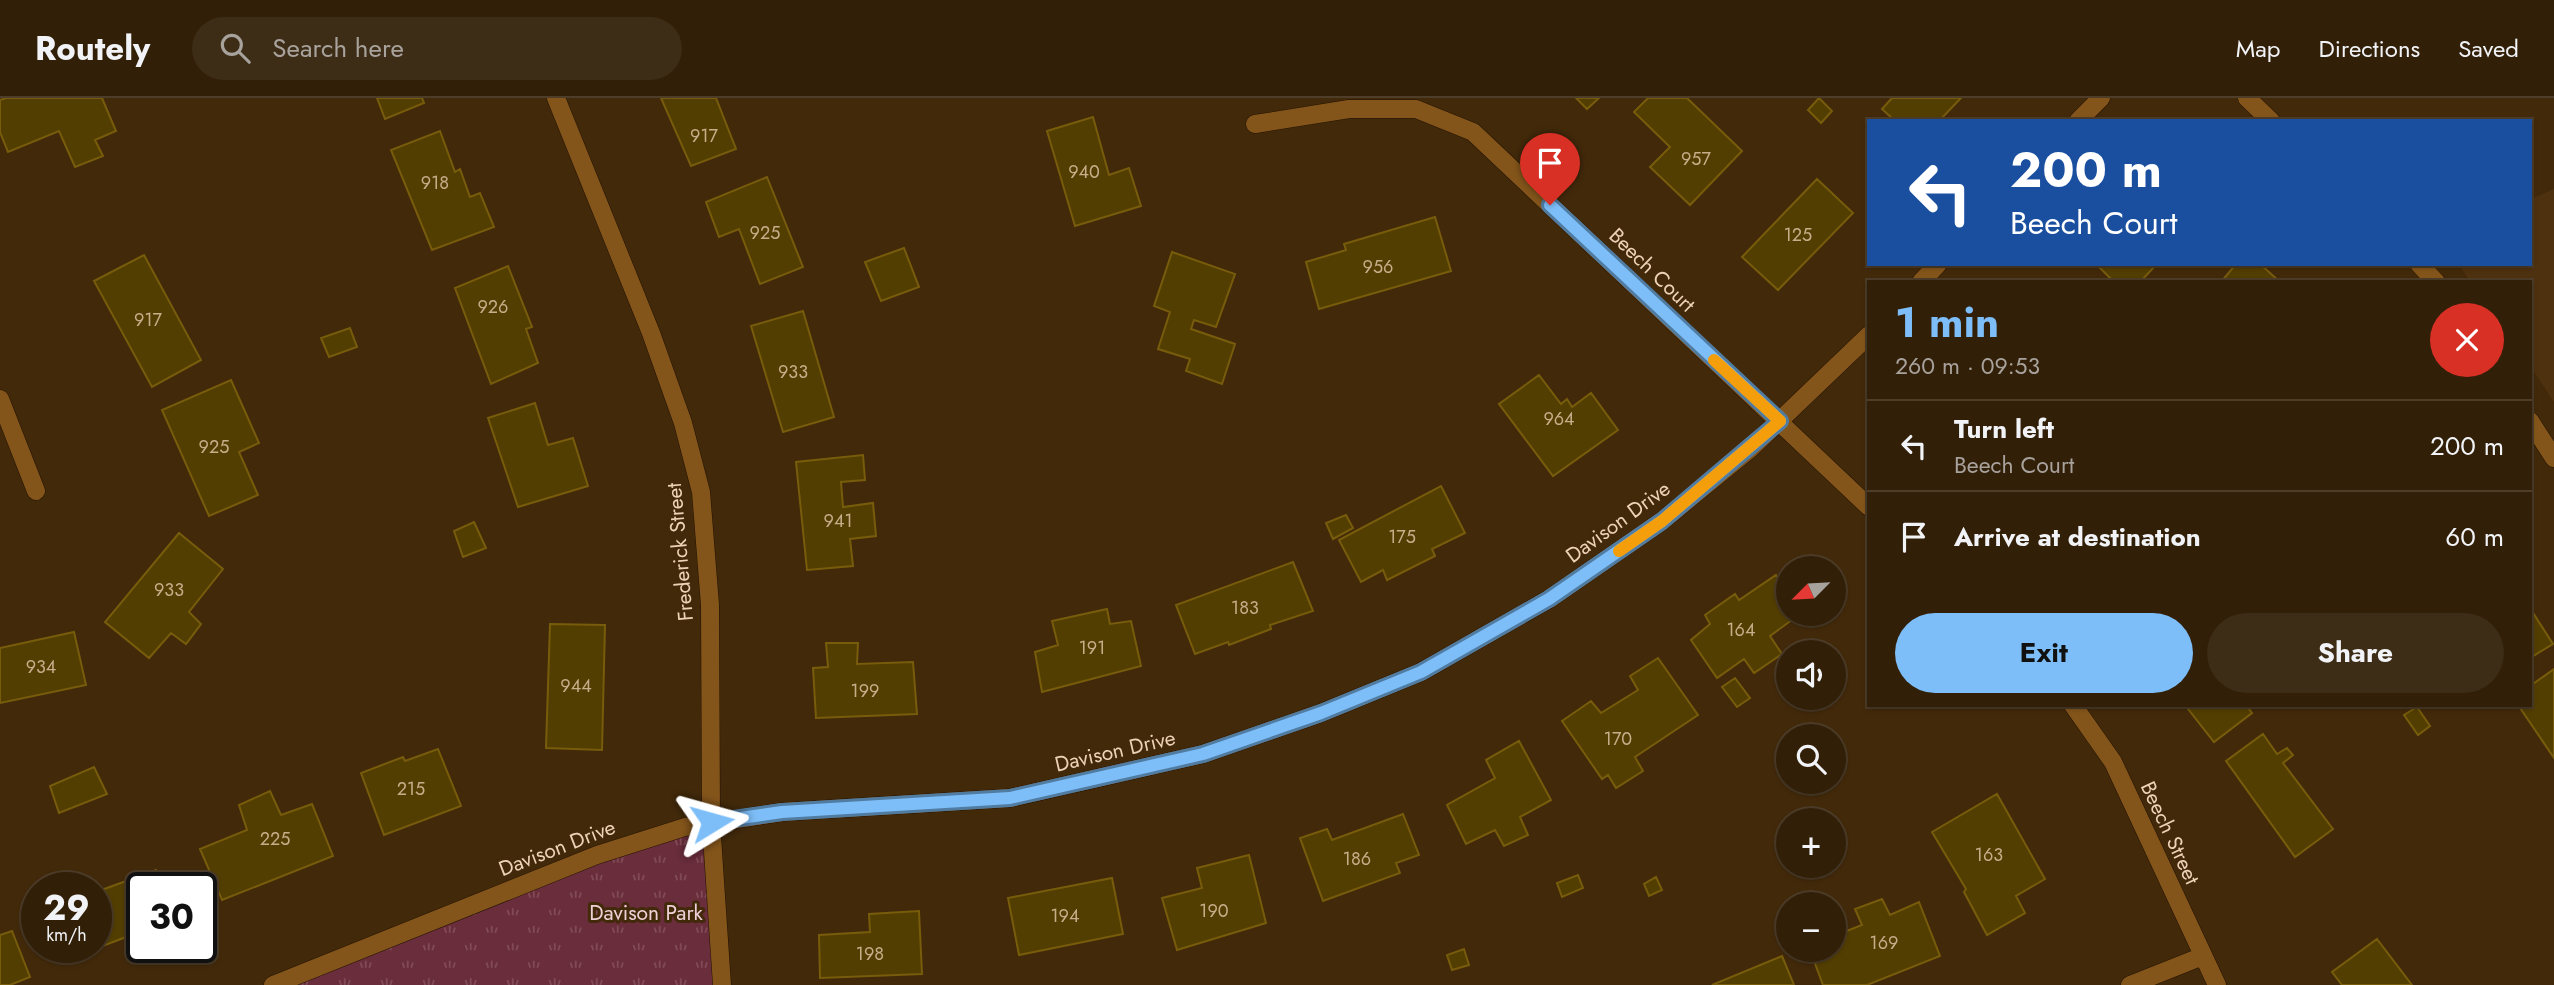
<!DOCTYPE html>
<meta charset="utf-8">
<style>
:root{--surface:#321f08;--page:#3d2c16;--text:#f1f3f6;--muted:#a8a29c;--line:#4d3d29;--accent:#7dbef9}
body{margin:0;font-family:Jost,sans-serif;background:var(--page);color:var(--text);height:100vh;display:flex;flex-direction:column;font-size:26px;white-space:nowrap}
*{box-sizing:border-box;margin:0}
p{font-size:23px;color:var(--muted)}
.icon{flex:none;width:38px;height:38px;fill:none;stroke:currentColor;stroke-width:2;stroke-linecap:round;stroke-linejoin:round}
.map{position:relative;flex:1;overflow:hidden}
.details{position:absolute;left:1867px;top:182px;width:665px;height:427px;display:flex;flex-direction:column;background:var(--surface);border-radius:0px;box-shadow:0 2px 5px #0004,0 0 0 2px var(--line)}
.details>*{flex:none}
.banner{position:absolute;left:1867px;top:21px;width:665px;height:147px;border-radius:0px;box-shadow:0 2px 5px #0004,0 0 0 2px var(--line);background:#1a4fa0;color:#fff;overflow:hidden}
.needle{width:46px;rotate:246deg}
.tools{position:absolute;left:1776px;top:458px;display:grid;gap:14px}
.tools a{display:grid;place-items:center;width:70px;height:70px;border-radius:50%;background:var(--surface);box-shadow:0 2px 5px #0004,0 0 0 2px var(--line);font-size:35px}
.speed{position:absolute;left:21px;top:774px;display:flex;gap:14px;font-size:35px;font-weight:700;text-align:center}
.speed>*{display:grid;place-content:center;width:91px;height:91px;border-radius:50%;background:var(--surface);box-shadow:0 2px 5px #0004,0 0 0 2px var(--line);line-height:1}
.speed small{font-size:18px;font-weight:400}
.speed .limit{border:4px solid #111;border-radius:10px;background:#fff;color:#111}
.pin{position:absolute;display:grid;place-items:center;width:60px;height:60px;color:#fff;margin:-72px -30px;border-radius:50% 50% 50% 0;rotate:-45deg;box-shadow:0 0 7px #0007}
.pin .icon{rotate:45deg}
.me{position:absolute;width:77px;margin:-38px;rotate:82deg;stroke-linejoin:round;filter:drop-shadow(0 0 5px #0008)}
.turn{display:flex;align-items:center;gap:24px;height:147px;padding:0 28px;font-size:32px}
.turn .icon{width:91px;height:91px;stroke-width:2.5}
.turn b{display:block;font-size:49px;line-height:60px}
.round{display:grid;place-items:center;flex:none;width:74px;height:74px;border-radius:37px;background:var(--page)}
.headline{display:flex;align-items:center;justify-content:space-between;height:119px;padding:0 28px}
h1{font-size:42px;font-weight:700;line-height:52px;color:var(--accent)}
.button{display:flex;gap:14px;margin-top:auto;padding:14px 28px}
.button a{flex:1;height:80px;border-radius:42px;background:var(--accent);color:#111;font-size:28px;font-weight:700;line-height:80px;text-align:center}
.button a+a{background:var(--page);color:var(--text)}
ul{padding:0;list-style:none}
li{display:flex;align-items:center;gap:21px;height:91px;padding:0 28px;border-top:2px solid var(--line)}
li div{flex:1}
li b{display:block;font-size:26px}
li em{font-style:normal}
header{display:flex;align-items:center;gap:42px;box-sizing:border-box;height:98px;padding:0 35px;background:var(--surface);border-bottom:2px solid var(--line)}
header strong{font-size:33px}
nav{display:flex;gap:38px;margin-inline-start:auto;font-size:24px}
.search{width:490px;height:63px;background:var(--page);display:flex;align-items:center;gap:18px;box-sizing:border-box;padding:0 24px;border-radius:38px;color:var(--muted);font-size:26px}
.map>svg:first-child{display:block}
.built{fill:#4e310f}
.park{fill:url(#park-tufts)}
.building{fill:#533e01;stroke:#775c0c;stroke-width:2}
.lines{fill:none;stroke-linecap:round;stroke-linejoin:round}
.street-casing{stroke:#231303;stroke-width:19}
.street{stroke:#84551a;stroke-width:18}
.route-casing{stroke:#517ca2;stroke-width:18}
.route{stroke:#7dbef9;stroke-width:12}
.slow{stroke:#f59e0b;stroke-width:12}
.labels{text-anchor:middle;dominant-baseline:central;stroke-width:6;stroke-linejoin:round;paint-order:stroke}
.number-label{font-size:18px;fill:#c7ad8a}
.street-label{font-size:21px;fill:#eed2b7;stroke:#42290a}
.park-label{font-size:21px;fill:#eed1d6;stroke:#42290a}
</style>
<header>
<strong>Routely</strong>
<div class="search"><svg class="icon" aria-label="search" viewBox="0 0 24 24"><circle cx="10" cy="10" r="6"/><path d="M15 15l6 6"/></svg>Search here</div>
<nav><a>Map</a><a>Directions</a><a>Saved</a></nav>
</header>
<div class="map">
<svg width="2554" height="887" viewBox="0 0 2554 887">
<defs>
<pattern id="park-tufts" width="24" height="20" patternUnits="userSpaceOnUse" patternTransform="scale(1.75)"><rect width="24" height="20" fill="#6a2d3c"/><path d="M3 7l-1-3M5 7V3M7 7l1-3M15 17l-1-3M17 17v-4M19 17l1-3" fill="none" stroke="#804b56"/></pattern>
</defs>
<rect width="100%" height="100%" fill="#42290a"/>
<path class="built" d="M 2554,91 L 2554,304 L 2531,269 L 2530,184 L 2470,184 L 2459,166 L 2530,166 L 2531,101 Z"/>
<path class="park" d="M 711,724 L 722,887 L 273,887 L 539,781 Z"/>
<path class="building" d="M 6,0 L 102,0 L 116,33 L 95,42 L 103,58 L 75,69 L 59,33 L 8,54 L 0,34 L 0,2 Z
M 377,0 L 422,0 L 424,5 L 385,21 Z
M 661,0 L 716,0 L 736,51 L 691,68 Z
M 1576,0 L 1599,0 L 1587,11 Z
M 1648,0 L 1687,0 L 1742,53 L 1690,107 L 1650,69 L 1670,49 L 1634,14 Z
M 1819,0 L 1832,13 L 1821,25 L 1808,12 Z
M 1892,0 L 1961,0 L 1939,23 L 1895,23 L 1882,11 Z
M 1093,19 L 1109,77 L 1129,70 L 1141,108 L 1075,128 L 1047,33 Z
M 440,33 L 455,74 L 460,71 L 470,99 L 480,95 L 494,129 L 432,152 L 391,52 Z
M 767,79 L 803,169 L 760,186 L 739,131 L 719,139 L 706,104 Z
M 1817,81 L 1853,115 L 1778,192 L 1742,159 Z
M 1435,119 L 1451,173 L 1319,211 L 1306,164 L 1346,152 L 1344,146 Z
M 904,150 L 919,189 L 881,203 L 865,164 Z
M 1172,154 L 1235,176 L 1216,229 L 1194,222 L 1191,231 L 1235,246 L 1222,286 L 1186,273 L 1190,261 L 1158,251 L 1170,214 L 1154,208 Z
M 144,157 L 201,262 L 152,289 L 94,183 Z
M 2096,166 L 2157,166 L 2140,184 L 2114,184 Z
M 2236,166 L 2260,166 L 2280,184 L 2221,184 Z
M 508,168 L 532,229 L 526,231 L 538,265 L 491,286 L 455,190 Z
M 803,213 L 834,319 L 783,334 L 751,228 Z
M 350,230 L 357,249 L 329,259 L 321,240 Z
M 1539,277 L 1561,306 L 1567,301 L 1572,309 L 1591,295 L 1618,332 L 1553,378 L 1499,306 Z
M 231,282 L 259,345 L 239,354 L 258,397 L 209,418 L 162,312 Z
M 535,305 L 548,347 L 573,340 L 588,388 L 518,409 L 488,320 Z
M 863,357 L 865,382 L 841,384 L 843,409 L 873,405 L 876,438 L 850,441 L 853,468 L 807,472 L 796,364 Z
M 1441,388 L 1465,435 L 1432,451 L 1435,458 L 1387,482 L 1383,472 L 1361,484 L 1339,442 Z
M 1346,417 L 1353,430 L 1333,441 L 1326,425 Z
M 474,424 L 486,450 L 463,459 L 454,433 Z
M 179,435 L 223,471 L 189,514 L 201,526 L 186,546 L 171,535 L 149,560 L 105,524 Z
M 1293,464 L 1313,513 L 1270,527 L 1271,531 L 1229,547 L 1228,544 L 1195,556 L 1176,507 Z
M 1776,477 L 1788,494 L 1788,516 L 1800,516 L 1770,538 L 1782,556 L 1754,575 L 1744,561 L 1717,580 L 1691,542 L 1710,526 L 1705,517 L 1735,496 L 1739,502 Z
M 2530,510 L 2553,546 L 2530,560 Z
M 1107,511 L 1110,526 L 1131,523 L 1141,568 L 1042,594 L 1035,554 L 1058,547 L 1052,523 Z
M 550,526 L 605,527 L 602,652 L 546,650 Z
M 74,534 L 86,587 L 0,605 L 0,550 Z
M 826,545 L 858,545 L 857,566 L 913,564 L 917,616 L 816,620 L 813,570 L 828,569 Z
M 1658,560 L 1698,617 L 1635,659 L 1643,673 L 1616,690 L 1608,677 L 1602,681 L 1562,623 L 1591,603 L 1601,615 L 1638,592 L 1630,578 Z
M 2554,571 L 2554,660 L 2518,607 L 2530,607 L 2530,588 Z
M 1735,580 L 1750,600 L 1737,609 L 1722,589 Z
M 2193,607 L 2246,607 L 2252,615 L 2214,644 L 2188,611 Z
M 2417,609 L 2430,628 L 2418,637 L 2404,617 Z
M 2263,636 L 2277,656 L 2287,650 L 2293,657 L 2283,665 L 2333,731 L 2295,759 L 2226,663 Z
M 1519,643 L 1551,702 L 1520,719 L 1528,737 L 1504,748 L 1495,732 L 1466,746 L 1447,707 L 1495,680 L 1486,662 Z
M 438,651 L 461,708 L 384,737 L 361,675 L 403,659 L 405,663 Z
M 94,669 L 107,696 L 59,715 L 50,688 Z
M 270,693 L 281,717 L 312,706 L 333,758 L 222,802 L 200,751 L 247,732 L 239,707 Z
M 1997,696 L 2045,781 L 2016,798 L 2025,815 L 1987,837 L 1964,794 L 1966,791 L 1932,734 Z
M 1403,716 L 1419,757 L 1396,765 L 1400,775 L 1323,803 L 1300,740 L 1327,731 L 1332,742 Z
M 1249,757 L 1266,825 L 1177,852 L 1162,800 L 1202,790 L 1197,770 Z
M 156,772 L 163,789 L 142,789 L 142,833 L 71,860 L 66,849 L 96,849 L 96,794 Z
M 78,777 L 83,789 L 48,789 L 47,788 Z
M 1578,777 L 1583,790 L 1562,799 L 1557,785 Z
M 1656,779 L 1662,792 L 1649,798 L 1644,786 Z
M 1112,780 L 1123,836 L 1019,857 L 1008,800 Z
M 1882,801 L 1890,817 L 1919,804 L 1940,858 L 1867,887 L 1823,887 L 1810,852 L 1834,852 L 1834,838 L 1862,827 L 1855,811 Z
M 919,813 L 922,876 L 820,880 L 819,837 L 870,834 L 869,816 Z
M 12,833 L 30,879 L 10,887 L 0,887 L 0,837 Z
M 2377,841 L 2412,887 L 2342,887 L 2332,874 Z
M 1464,851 L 1469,867 L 1452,872 L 1447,857 Z
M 1782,858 L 1794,887 L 1712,887 Z"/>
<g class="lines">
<defs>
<path id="street" d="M 556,0 L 651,235 L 683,325 L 701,394 L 710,507 L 711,724 L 722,887
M 2247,0 L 2271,23
M 2078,23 L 2101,0
M 1255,26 L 1349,11 L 1416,11 L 1473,34 L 1869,409
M 2419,166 L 2436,184
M 1921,184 L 1938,166
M 0,301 L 36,393
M 2530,323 L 2554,360
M 2073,607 L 2113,664 L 2217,887
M 273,887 L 597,757 L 685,729 L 782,714 L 1010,700 L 1203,656 L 1321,615 L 1421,574 L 1549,501 L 1662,423 L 1751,350 L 1869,237
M 2130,887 L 2203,858"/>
</defs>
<use href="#street" class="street-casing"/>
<use href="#street" class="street"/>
</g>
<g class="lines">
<defs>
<path id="route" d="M 712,724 L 782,714 L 1010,700 L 1203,656 L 1321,615 L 1421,574 L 1549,501 L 1662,423 L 1780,323 L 1550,107"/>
</defs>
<use href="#route" class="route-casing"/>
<use href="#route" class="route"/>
<path class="slow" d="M 1619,453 L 1662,423 L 1780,323 L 1714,262"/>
</g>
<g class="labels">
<g class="number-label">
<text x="704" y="38">917</text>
<text x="1696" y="61">957</text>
<text x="1084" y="74">940</text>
<text x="435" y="85">918</text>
<text x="765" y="135">925</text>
<text x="1798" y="137">125</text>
<text x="1378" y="169">956</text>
<text x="493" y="209">926</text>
<text x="148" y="222">917</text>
<text x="793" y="274">933</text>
<text x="1559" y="321">964</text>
<text x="214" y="349">925</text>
<text x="838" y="423">941</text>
<text x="1402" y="439">175</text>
<text x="169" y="492">933</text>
<text x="1245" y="510">183</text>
<text x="1741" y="532">164</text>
<text x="1092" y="550">191</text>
<text x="41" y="569">934</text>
<text x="576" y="588">944</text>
<text x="865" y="593">199</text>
<text x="1618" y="641">170</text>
<text x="411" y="691">215</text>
<text x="275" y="741">225</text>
<text x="1989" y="757">163</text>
<text x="1357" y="761">186</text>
<text x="1214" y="813">190</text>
<text x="1065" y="818">194</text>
<text x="1884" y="845">169</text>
<text x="870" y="856">198</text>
</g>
<g class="street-label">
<text transform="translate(1652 172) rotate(44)">Beech Court</text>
<text transform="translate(1618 424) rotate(-36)">Davison Drive</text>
<text transform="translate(680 454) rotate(-95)">Frederick Street</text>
<text transform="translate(1115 653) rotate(-13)">Davison Drive</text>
<text transform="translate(2170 735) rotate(65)">Beech Street</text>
<text transform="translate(557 750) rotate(-21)">Davison Drive</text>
</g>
<g class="park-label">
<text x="646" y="815">Davison Park</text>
</g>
</g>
</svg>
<div class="tools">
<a><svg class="needle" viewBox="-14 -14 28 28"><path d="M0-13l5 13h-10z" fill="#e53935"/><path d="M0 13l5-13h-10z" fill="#a8a29c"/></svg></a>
<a><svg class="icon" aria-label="sound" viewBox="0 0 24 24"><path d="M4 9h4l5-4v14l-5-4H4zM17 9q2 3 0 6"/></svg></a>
<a><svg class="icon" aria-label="search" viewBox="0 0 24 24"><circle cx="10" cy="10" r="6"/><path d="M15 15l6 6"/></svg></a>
<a>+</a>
<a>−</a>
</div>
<div class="speed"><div>29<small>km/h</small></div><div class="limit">30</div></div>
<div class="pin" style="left:1550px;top:107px;background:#d93025"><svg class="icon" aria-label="arrive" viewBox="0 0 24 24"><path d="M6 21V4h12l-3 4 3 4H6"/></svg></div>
<svg class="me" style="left:712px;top:724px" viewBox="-20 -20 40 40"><path d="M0-17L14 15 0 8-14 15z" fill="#7dbef9" stroke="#fff" stroke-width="4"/></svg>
<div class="banner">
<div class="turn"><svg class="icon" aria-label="left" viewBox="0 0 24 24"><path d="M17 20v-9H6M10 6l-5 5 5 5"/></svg><div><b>200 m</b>Beech Court</div></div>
</div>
<section class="details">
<div class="headline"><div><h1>1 min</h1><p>260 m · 09:53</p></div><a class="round" style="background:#d93025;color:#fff"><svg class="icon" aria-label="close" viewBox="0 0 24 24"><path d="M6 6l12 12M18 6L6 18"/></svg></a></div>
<ul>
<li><svg class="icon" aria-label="left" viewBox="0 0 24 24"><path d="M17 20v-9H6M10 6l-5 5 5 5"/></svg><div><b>Turn left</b><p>Beech Court</p></div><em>200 m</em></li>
<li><svg class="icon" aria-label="arrive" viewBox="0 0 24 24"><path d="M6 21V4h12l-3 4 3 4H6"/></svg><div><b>Arrive at destination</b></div><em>60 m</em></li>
</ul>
<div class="button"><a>Exit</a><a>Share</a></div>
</section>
</div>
